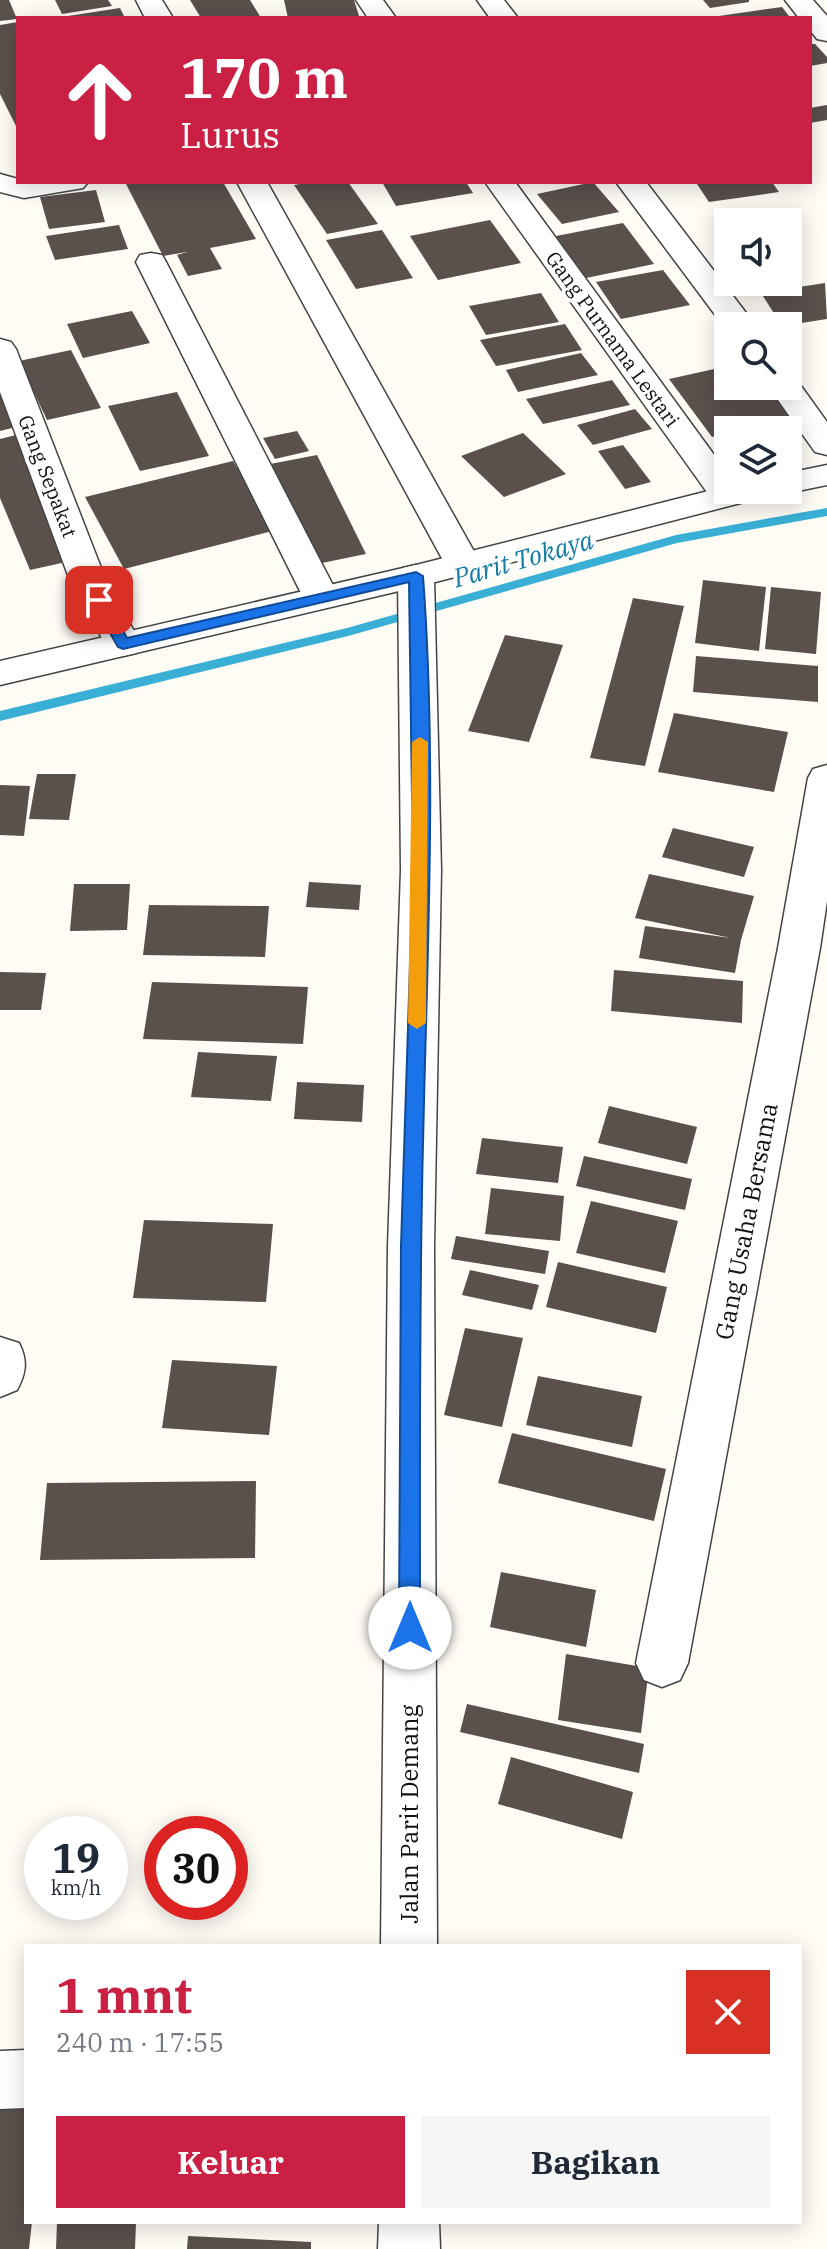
<!DOCTYPE html>
<html lang="id">
<meta charset="utf-8">
<style>
:root{--surface:#fff;--page:#f6f6f7;--text:#1f2937;--muted:#747a83;--accent:#ca2043}
body{margin:0;font-family:"IBM Plex Serif",serif;background:var(--page);color:var(--text);height:100vh;display:flex;flex-direction:column;font-size:30px;white-space:nowrap}
*{box-sizing:border-box;margin:0}
p{font-size:26px;color:var(--muted)}
.icon{flex:none;width:44px;height:44px;fill:none;stroke:currentColor;stroke-width:2;stroke-linecap:round;stroke-linejoin:round}
.map{position:relative;flex:1;overflow:hidden}
.sheet{position:absolute;left:24px;top:1944px;width:778px;height:280px;display:flex;flex-direction:column;background:var(--surface);border-radius:0px;box-shadow:0 4px 20px #0003}
.sheet>*{flex:none}
.banner{position:absolute;left:16px;top:16px;width:796px;height:168px;border-radius:0px;box-shadow:0 4px 20px #0003;background:#ca2043;color:#fff;overflow:hidden}
.tools{position:absolute;left:714px;top:208px;display:grid;gap:16px}
.tools a{display:grid;place-items:center;width:88px;height:88px;border-radius:0px;background:var(--surface);box-shadow:0 4px 20px #0003;font-size:40px}
.speed{position:absolute;left:24px;top:1816px;display:flex;gap:16px;font-size:40px;font-weight:700;text-align:center}
.speed>*{display:grid;place-content:center;width:104px;height:104px;border-radius:50%;background:var(--surface);box-shadow:0 4px 20px #0003;line-height:1}
.speed small{font-size:20px;font-weight:400}
.speed .limit{border:12px solid #d22;background:#fff;color:#111}
.pin{position:absolute;display:grid;place-items:center;width:68px;height:68px;color:#fff;margin:-34px;border-radius:16px;box-shadow:0 4px 12px #0006}
.me{position:absolute;width:88px;margin:-44px;rotate:0deg;stroke-linejoin:round;filter:drop-shadow(0 0 6px #0008)}
.turn{display:flex;align-items:center;gap:28px;height:168px;padding:0 32px;font-size:36px}
.turn .icon{width:104px;height:104px;stroke-width:2.5}
.turn b{display:block;font-size:56px;line-height:68px}
.round{display:grid;place-items:center;flex:none;width:84px;height:84px;border-radius:0px;background:var(--page)}
.overview{display:flex;align-items:center;justify-content:space-between;height:136px;padding:0 32px}
h1{font-size:48px;font-weight:800;line-height:60px;color:var(--accent)}
.primary-button{display:flex;gap:16px;margin-top:auto;padding:16px 32px}
.primary-button a{flex:1;height:92px;border-radius:0px;background:var(--accent);color:#fff;font-size:32px;font-weight:800;line-height:92px;text-align:center}
.primary-button a+a{background:var(--page);color:var(--text)}
.map>svg:first-child{display:block}
.lines{fill:none;stroke-linecap:round;stroke-linejoin:round}
.stream{fill:#39afd5;fill-rule:evenodd}
.building{fill:#5a504c}
.minor-casing{stroke:#444;stroke-width:3}
.tertiary-casing{stroke:#444;stroke-width:3}
.minor{fill:#fff;fill-rule:evenodd}
.tertiary{fill:#fff;fill-rule:evenodd}
.route{fill:#1a73e8;stroke:#114b97;stroke-width:2}
.slow{fill:#f59e0b}
.labels{text-anchor:middle;dominant-baseline:central;stroke-width:8;stroke-linejoin:round;paint-order:stroke}
.far-street-label{font-size:20px;fill:#111;stroke:#fff}
.street-label{font-size:24px;fill:#111;stroke:#fff}
.water-label{font-size:26px;font-style:italic;fill:#117ba3;stroke:#fff}
</style>
<div class="map">
<svg width="827" height="2249" viewBox="0 0 827 2249">
<rect width="100%" height="100%" fill="#fffbf5"/>
<g class="lines">
<path class="stream" d="M 827,508 L 827,516 L 677,543 L 348,636 L 0,721 L 0,711 L 347,628 L 676,535 Z"/>
</g>
<path class="building" d="M 0,0 L 9,0 L 17,19 L 0,21 Z
M 55,0 L 108,0 L 112,6 L 62,14 Z
M 190,0 L 250,0 L 261,18 L 201,18 Z
M 284,0 L 354,0 L 359,16 L 288,18 Z
M 703,0 L 749,0 L 749,2 L 710,8 Z
M 782,7 L 789,16 L 719,18 L 719,16 Z
M 120,8 L 125,18 L 68,18 L 68,16 Z
M 18,22 L 18,130 L 0,94 L 0,25 Z
M 810,44 L 815,44 L 827,57 L 827,63 L 810,66 Z
M 827,105 L 827,120 L 810,123 L 810,108 Z
M 136,182 L 223,182 L 256,239 L 210,248 L 222,269 L 188,276 L 177,255 L 187,252 L 163,256 L 126,184 Z
M 311,182 L 348,182 L 378,224 L 327,234 L 294,185 Z
M 382,182 L 466,182 L 473,193 L 396,206 Z
M 593,182 L 619,212 L 562,224 L 537,194 Z
M 714,182 L 772,182 L 779,192 L 709,202 L 697,184 Z
M 96,190 L 105,222 L 49,229 L 40,197 Z
M 490,220 L 521,263 L 438,280 L 410,236 Z
M 623,223 L 654,264 L 586,278 L 556,236 Z
M 119,225 L 128,249 L 55,260 L 46,236 Z
M 382,230 L 413,278 L 356,289 L 326,240 Z
M 663,270 L 690,305 L 621,319 L 596,282 Z
M 825,283 L 827,319 L 782,326 L 761,293 Z
M 541,293 L 559,322 L 486,335 L 469,306 Z
M 132,311 L 150,343 L 83,358 L 67,324 Z
M 565,324 L 582,350 L 496,366 L 480,340 Z
M 71,350 L 101,408 L 47,420 L 19,361 Z
M 581,353 L 598,375 L 518,392 L 506,370 Z
M 728,366 L 728,386 L 770,386 L 796,418 L 742,430 L 728,430 L 728,433 L 712,437 L 669,379 Z
M 0,375 L 24,425 L 0,431 Z
M 612,380 L 630,405 L 543,424 L 526,399 Z
M 177,392 L 209,456 L 140,471 L 108,406 Z
M 635,409 L 652,429 L 593,445 L 577,425 Z
M 297,431 L 309,451 L 275,459 L 263,438 Z
M 523,433 L 566,474 L 504,497 L 461,456 Z
M 20,434 L 75,560 L 30,570 L 0,498 L 0,439 Z
M 623,445 L 651,482 L 625,489 L 598,451 Z
M 317,455 L 366,554 L 312,565 L 265,465 Z
M 233,461 L 276,530 L 124,569 L 85,497 Z
M 703,580 L 766,587 L 759,651 L 695,643 Z
M 771,587 L 821,592 L 816,654 L 765,649 Z
M 633,598 L 684,606 L 645,766 L 590,758 Z
M 505,635 L 563,645 L 529,742 L 468,731 Z
M 696,656 L 818,666 L 818,702 L 693,692 Z
M 674,713 L 788,732 L 774,792 L 658,772 Z
M 37,774 L 76,774 L 69,820 L 29,819 Z
M 0,785 L 30,786 L 24,836 L 0,835 Z
M 673,828 L 754,847 L 744,877 L 662,857 Z
M 649,874 L 754,896 L 741,940 L 735,973 L 639,958 L 645,926 L 731,938 L 635,918 Z
M 309,882 L 361,885 L 359,910 L 306,907 Z
M 74,884 L 130,884 L 127,930 L 70,931 Z
M 149,905 L 269,906 L 265,957 L 143,955 Z
M 614,970 L 743,981 L 742,1023 L 611,1011 Z
M 0,972 L 46,973 L 41,1010 L 0,1010 Z
M 152,982 L 308,987 L 303,1044 L 143,1039 Z
M 198,1052 L 277,1056 L 271,1101 L 191,1097 Z
M 297,1082 L 364,1085 L 362,1122 L 294,1119 Z
M 609,1106 L 697,1127 L 687,1164 L 598,1143 Z
M 482,1138 L 563,1147 L 558,1183 L 476,1174 Z
M 584,1156 L 692,1179 L 685,1210 L 576,1186 Z
M 491,1188 L 564,1196 L 560,1241 L 485,1234 Z
M 591,1201 L 678,1221 L 665,1273 L 576,1253 Z
M 144,1220 L 273,1224 L 266,1302 L 133,1298 Z
M 456,1236 L 549,1251 L 545,1274 L 451,1259 Z
M 558,1262 L 667,1287 L 656,1333 L 546,1307 Z
M 470,1270 L 539,1285 L 532,1310 L 462,1295 Z
M 465,1328 L 523,1338 L 502,1427 L 444,1415 Z
M 172,1360 L 277,1366 L 269,1435 L 162,1428 Z
M 538,1376 L 642,1396 L 632,1447 L 526,1425 Z
M 512,1433 L 666,1469 L 654,1521 L 498,1483 Z
M 256,1481 L 255,1558 L 40,1560 L 47,1483 Z
M 501,1572 L 596,1590 L 586,1647 L 490,1627 Z
M 566,1654 L 649,1668 L 641,1733 L 558,1720 Z
M 467,1704 L 644,1744 L 639,1773 L 460,1732 Z
M 511,1757 L 633,1792 L 622,1839 L 498,1804 Z
M 0,2107 L 26,2108 L 26,2222 L 32,2222 L 29,2249 L 0,2249 Z
M 57,2222 L 136,2222 L 135,2249 L 56,2249 Z
M 188,2236 L 311,2242 L 311,2249 L 187,2249 Z"/>
<g class="lines">
<defs>
<path id="minor" d="M 136,0 L 162,0 L 173,18 L 145,18 Z
M 356,0 L 383,0 L 396,18 L 368,18 Z
M 477,0 L 504,0 L 518,18 L 490,18 Z
M 785,0 L 813,0 L 827,16 L 827,41 L 817,39 L 810,30 L 810,18 L 799,18 Z
M 0,174 L 18,179 L 18,182 L 88,182 L 83,188 L 24,198 L 0,192 Z
M 237,182 L 267,182 L 481,564 L 476,572 L 463,575 L 450,572 L 445,564 Z
M 485,182 L 515,182 L 728,474 L 728,490 L 740,490 L 743,495 L 738,502 L 726,506 L 714,502 Z
M 616,182 L 646,182 L 756,326 L 728,326 L 728,332 Z
M 151,253 L 162,255 L 166,262 L 339,597 L 334,605 L 321,609 L 308,605 L 303,597 L 136,262 L 140,255 Z
M 0,339 L 11,342 L 16,349 L 105,578 L 141,644 L 136,653 L 123,656 L 110,653 L 69,578 L 0,392 Z
M 788,377 L 796,379 L 827,422 L 827,455 L 815,452 L 768,386 L 788,386 Z
M 416,565 L 429,568 L 434,576 L 441,870 L 434,1246 L 437,1946 L 381,1946 L 388,1246 L 401,870 L 398,576 L 403,568 Z
M 827,765 L 827,901 L 820,948 L 688,1663 L 680,1680 L 662,1687 L 644,1680 L 636,1663 L 778,948 L 808,778 L 813,769 Z
M 0,1337 L 19,1343 C 28,1361 26,1373 17,1390 L 0,1397 Z
M 26,2050 L 26,2108 L 0,2109 L 0,2051 Z
M 379,2222 L 439,2222 L 440,2249 L 378,2249 Z"/>
<path id="tertiary" d="M 827,465 L 827,485 L 788,493 L 776,490 L 788,490 L 788,473 Z
M 728,486 L 728,490 L 769,490 L 764,497 L 416,587 L 0,685 L 0,661 L 416,565 Z"/>
</defs>
<use href="#minor" class="minor-casing"/>
<use href="#tertiary" class="tertiary-casing"/>
<use href="#minor" class="minor"/>
<use href="#tertiary" class="tertiary"/>
</g>
<path class="route" d="M 416,572 L 423,576 C 437,765 427,955 423,1144 C 419,1305 420,1467 420,1628 L 417,1635 L 410,1638 L 402,1635 L 399,1628 L 401,1246 L 413,870 L 409,582 L 123,649 L 118,647 L 91,600 L 94,596 L 104,596 L 127,638 Z"/>
<path class="slow" d="M 420,737 L 428,742 L 426,1023 L 417,1029 L 408,1023 L 412,742 Z"/>
<g class="labels">
<g class="far-street-label">
<text transform="translate(613 339) rotate(54)">Gang Purnama Lestari</text>
<text transform="translate(48 476) rotate(69)">Gang Sepakat</text>
</g>
<g class="street-label">
<text transform="translate(746 1221) rotate(-79)">Gang Usaha Bersama</text>
<text transform="translate(409 1814) rotate(-90)">Jalan Parit Demang</text>
</g>
<g class="water-label">
<text transform="translate(523 558) rotate(-16)">Parit Tokaya</text>
</g>
</g>
</svg>
<div class="tools">
<a><svg class="icon" aria-label="sound" viewBox="0 0 24 24"><path d="M4 9h4l5-4v14l-5-4H4zM17 9q2 3 0 6"/></svg></a>
<a><svg class="icon" aria-label="search" viewBox="0 0 24 24"><circle cx="10" cy="10" r="6"/><path d="M15 15l6 6"/></svg></a>
<a><svg class="icon" aria-label="layers" viewBox="0 0 24 24"><path d="M12 4l9 5-9 5-9-5zM3 14l9 5 9-5"/></svg></a>
</div>
<div class="speed"><div>19<small>km/h</small></div><div class="limit">30</div></div>
<div class="pin" style="left:99px;top:600px;background:#d93025"><svg class="icon" aria-label="arrive" viewBox="0 0 24 24"><path d="M6 21V4h12l-3 4 3 4H6"/></svg></div>
<svg class="me" style="left:410px;top:1628px" viewBox="-20 -20 40 40"><circle r="19" fill="#fff"/><path d="M0-13L10 11 0 6-10 11z" fill="#1a73e8"/></svg>
<div class="banner">
<div class="turn"><svg class="icon" aria-label="ahead" viewBox="0 0 24 24"><path d="M12 20V5M6 11l6-6 6 6"/></svg><div><b>170 m</b>Lurus</div></div>
</div>
<section class="sheet">
<div class="overview"><div><h1>1 mnt</h1><p>240 m · 17:55</p></div><a class="round" style="background:#d93025;color:#fff"><svg class="icon" aria-label="close" viewBox="0 0 24 24"><path d="M6 6l12 12M18 6L6 18"/></svg></a></div>
<div class="primary-button"><a>Keluar</a><a>Bagikan</a></div>
</section>
</div>
